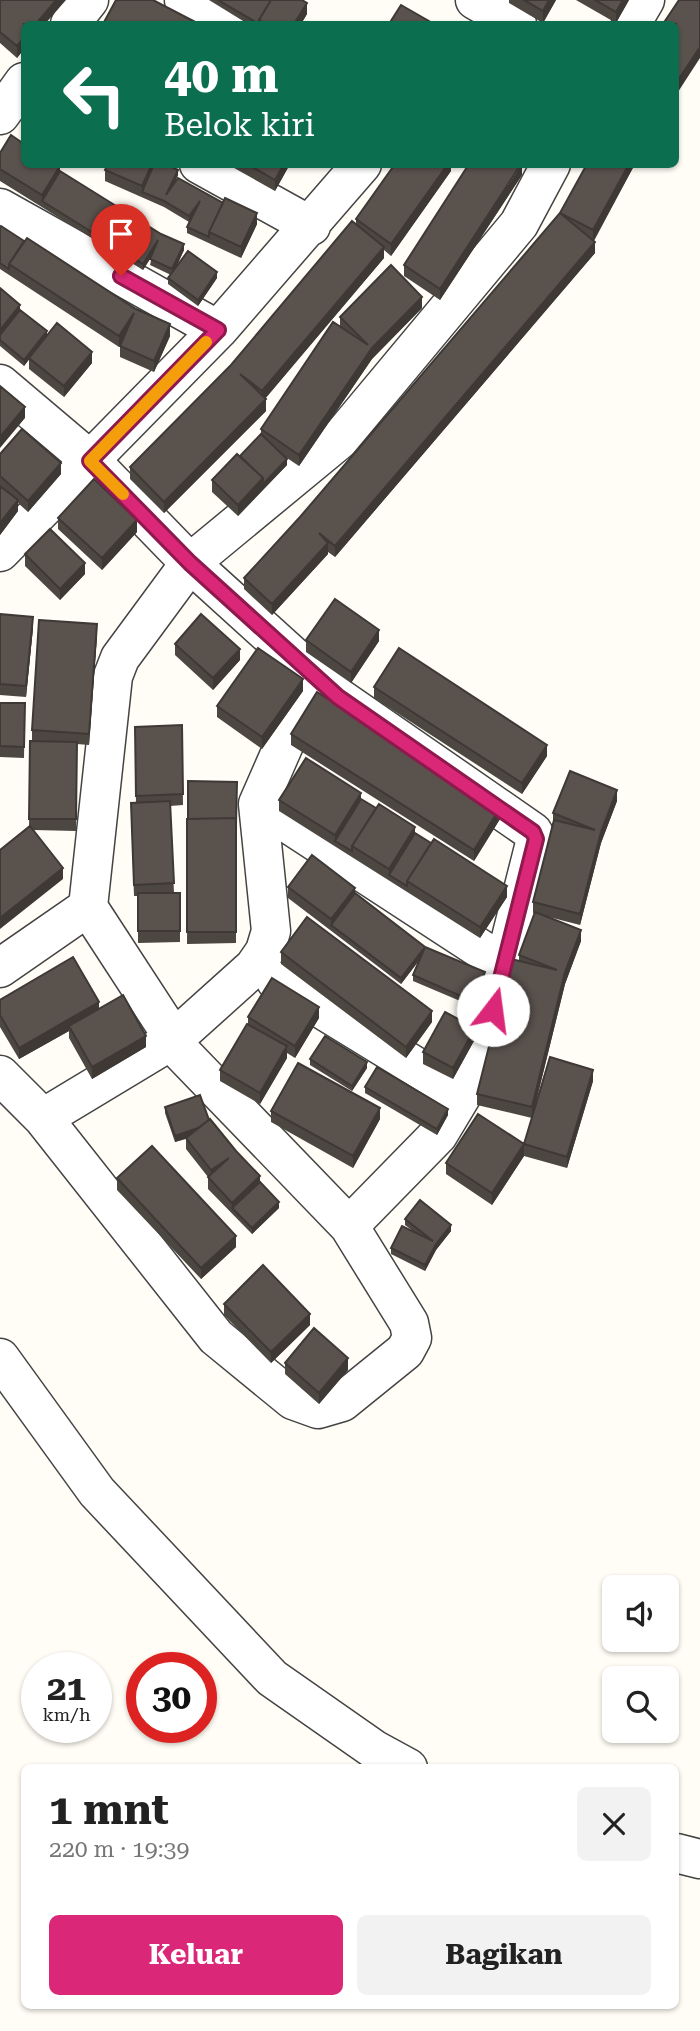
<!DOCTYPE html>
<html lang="id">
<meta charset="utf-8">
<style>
:root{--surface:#fff;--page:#f2f2f2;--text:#222;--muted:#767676;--accent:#db2777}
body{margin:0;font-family:"Roboto Serif",serif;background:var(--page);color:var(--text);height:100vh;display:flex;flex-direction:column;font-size:26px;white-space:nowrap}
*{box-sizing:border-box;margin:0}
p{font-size:23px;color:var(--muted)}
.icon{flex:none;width:38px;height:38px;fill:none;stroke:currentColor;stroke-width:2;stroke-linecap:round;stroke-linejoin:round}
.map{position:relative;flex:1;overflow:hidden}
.sheet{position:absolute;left:21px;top:1764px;width:658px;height:245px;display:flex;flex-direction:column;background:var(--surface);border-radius:10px;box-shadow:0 2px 5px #0004}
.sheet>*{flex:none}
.banner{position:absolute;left:21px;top:21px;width:658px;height:147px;border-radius:10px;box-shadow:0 2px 5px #0004;background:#0b6e4f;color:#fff;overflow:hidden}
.buttons{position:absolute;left:602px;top:1575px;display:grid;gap:14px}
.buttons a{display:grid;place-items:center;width:77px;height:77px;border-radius:10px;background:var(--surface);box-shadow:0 2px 5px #0004;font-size:35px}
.speed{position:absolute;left:21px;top:1652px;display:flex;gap:14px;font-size:35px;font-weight:700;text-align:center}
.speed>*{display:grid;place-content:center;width:91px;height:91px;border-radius:50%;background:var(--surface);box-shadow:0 2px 5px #0004;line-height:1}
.speed small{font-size:18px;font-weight:400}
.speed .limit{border:10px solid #d22;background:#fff;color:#111}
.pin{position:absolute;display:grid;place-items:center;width:60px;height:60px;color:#fff;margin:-72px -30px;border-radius:50% 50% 50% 0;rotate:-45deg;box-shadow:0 0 7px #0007}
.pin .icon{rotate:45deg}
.me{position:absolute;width:77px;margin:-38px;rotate:15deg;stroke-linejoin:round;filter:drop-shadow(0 0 5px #0008)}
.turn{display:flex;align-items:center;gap:24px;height:147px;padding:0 28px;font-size:32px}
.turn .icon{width:91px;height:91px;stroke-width:2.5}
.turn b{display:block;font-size:49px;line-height:60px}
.round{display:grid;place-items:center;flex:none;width:74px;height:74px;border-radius:10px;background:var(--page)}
.overview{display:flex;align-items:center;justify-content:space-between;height:119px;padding:0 28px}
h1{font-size:42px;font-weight:700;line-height:52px}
.primary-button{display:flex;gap:14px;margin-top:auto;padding:14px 28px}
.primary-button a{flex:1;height:80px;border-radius:10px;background:var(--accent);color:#fff;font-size:28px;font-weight:700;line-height:80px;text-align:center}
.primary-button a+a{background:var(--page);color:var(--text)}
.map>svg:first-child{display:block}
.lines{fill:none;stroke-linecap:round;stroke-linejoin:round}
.minor-casing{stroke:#444;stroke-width:41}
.minor{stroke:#fff;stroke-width:38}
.wall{fill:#4d4742}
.shaded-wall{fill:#3f3936}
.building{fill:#5a524d;stroke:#3f3936;stroke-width:2}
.route-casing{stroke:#8e194d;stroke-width:18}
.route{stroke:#db2777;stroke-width:12}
.slow{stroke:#f59e0b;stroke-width:12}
</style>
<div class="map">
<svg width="700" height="2031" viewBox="0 0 700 2031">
<rect width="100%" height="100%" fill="#fffdf5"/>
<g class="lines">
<defs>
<path id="minor" d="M 184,0 L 230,24
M 475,0 L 517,24
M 70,24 L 89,0
M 631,24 L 645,0
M 0,115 L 24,82
M 199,164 L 311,226
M 0,208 L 218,330
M 0,384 L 91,461 L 190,563 L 338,697 L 533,832 L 536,839 L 487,1033 L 462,1095 L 438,1135 L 349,1226
M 0,552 L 218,330 L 362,164
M 315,674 L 258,804 L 271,931 L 265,951 L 254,967 L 174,1039 L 43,1118 L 216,1337 L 293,1400 L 318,1409 L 342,1402 L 405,1351 L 412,1338 L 409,1323 L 349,1226 L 182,1053 L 174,1039 L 88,907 L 113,676 L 120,658 L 190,563 L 339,440 L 519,224 L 551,164
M 258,804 L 505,965
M 0,968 L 88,907
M 276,981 L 462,1095
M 0,1075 L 43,1118
M 0,1358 L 97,1492 L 272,1678 L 375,1750 L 408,1768
M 676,1853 L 700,1859"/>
</defs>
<use href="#minor" class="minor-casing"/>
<use href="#minor" class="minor"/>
</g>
<path class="wall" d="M 0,0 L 24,24 L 24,49 L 17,58 L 0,43 Z
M 209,0 L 302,0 L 307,14 L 301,24 L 248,24 Z
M 509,0 L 556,0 L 543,23 L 509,3 Z
M 576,0 L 629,0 L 616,23 Z
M 0,153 L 60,171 L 184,250 L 176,268 L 217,278 L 198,306 L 168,284 L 168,278 L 171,275 L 150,265 L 152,256 L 143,270 L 0,181 Z
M 227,164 L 290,164 L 275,191 Z
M 451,164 L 451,171 L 391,256 L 384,250 L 384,258 L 265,399 L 266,411 L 164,513 L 130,479 L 130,467 L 231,365 L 356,224 L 356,219 Z
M 635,164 L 594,241 L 595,253 L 335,557 L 328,552 L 328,554 L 272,615 L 244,589 L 244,578 L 300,517 L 560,213 Z
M 105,170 L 178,175 L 174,184 L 257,224 L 241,258 L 187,233 L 187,227 L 191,218 L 189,222 L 164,207 L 105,181 Z
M 522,175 L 440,300 L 404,276 L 404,265 Z
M 0,227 L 170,336 L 154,372 L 120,357 L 120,346 L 122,342 L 119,347 L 0,269 Z
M 0,288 L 20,310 L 47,336 L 92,363 L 64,397 L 29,369 L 29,359 L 24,366 L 0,346 Z
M 422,308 L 372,359 L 299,466 L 284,456 L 287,465 L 238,516 L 212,492 L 212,480 L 240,456 L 261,434 L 261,429 L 340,326 L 340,317 Z
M 0,454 L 61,474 L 28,512 L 18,503 L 18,511 L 0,535 Z
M 58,518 L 137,532 L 102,570 L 58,529 Z
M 25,554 L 85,574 L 60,600 L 25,566 Z
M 0,614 L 33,628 L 26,697 L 0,695 Z
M 97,635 L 89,745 L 77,744 L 76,831 L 34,830 L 63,879 L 29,828 L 30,741 L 32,741 L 32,730 Z
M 306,640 L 379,641 L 351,683 L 306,652 Z
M 175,644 L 240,660 L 213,690 L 175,655 Z
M 374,687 L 547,756 L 522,794 L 374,698 Z
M 303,691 L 262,749 L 217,717 L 217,706 Z
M 0,703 L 25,703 L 24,758 L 0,757 Z
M 182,725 L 183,805 L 170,806 L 174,893 L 180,893 L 180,942 L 138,943 L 138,896 L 134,896 L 131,814 L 136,803 L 135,727 Z
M 291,734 L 500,819 L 474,861 L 291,745 Z
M 188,781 L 236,830 L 236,943 L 187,944 Z
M 361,799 L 415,833 L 507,897 L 480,938 L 279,811 L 279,800 Z
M 617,801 L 601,843 L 580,925 L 545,916 L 581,941 L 565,984 L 532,1118 L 593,1081 L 567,1168 L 524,1156 L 492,1205 L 446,1174 L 446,1163 L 524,1144 L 532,1118 L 477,1105 L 477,1094 L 519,961 L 519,955 L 535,914 L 533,913 L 533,902 L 553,823 L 553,813 Z
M 288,887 L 355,893 L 425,947 L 485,978 L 472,1006 L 413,981 L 413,975 L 419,960 L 401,984 L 288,898 Z
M 281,952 L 432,1022 L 406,1058 L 281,964 Z
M 0,1000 L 99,1009 L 146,1047 L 92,1079 L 69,1038 L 69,1031 L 19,1059 L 0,1027 Z
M 248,1017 L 319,1018 L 295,1058 L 287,1053 L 287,1058 L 260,1104 L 220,1081 L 220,1070 L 248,1024 Z
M 475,1039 L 453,1079 L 423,1064 L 423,1052 Z
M 310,1059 L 367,1068 L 352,1091 L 310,1065 Z
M 365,1087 L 448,1115 L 437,1135 L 365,1093 Z
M 165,1107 L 209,1120 L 260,1182 L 279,1208 L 252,1234 L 208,1189 L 208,1177 L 186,1149 L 186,1139 L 175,1142 L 165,1113 Z
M 271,1111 L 380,1119 L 353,1168 L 271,1122 Z
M 117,1178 L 236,1247 L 201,1279 L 117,1190 Z
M 405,1219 L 451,1231 L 436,1250 L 425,1271 L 391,1254 L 391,1248 L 413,1231 L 405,1225 Z
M 224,1304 L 310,1325 L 271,1363 L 224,1315 Z
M 285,1363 L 348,1370 L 319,1404 L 285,1374 Z"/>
<path class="shaded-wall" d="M 56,0 L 66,0 L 45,24 L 36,24 Z
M 549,0 L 556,0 L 543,23 L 543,11 Z
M 623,0 L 629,0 L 616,23 L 616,12 Z
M 307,3 L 307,14 L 301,24 L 294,24 Z
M 24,38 L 24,49 L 17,58 L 17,46 Z
M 700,47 L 700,58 L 676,95 L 676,83 Z
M 152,164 L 156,164 L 142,192 L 142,186 Z
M 284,164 L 290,164 L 275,191 L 275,180 Z
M 448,164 L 451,164 L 451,171 L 391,256 L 391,244 Z
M 522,164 L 522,175 L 440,300 L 440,289 Z
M 629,164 L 635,164 L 593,241 L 593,230 Z
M 60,166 L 60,177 L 42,201 L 42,195 Z
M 178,170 L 178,175 L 166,201 L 166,195 Z
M 200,201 L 200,206 L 189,222 L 189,216 Z
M 257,213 L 257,224 L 241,258 L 241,247 Z
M 158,240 L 158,246 L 143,270 L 143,264 Z
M 595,242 L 595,253 L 335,557 L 335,546 Z
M 184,244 L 184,250 L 172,275 L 172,269 Z
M 384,247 L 384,258 L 262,402 L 262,391 Z
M 217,272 L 217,278 L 198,306 L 198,300 Z
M 422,297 L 422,308 L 372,359 L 299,466 L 299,455 L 372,348 Z
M 20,305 L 20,316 L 0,340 L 0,330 Z
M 134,313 L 134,325 L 119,347 L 119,336 Z
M 170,324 L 170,336 L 154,372 L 154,361 Z
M 47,331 L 47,337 L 24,366 L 24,360 Z
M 92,352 L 92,363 L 64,397 L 64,386 Z
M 266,399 L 266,411 L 164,513 L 164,502 Z
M 25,407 L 25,418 L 0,448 L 0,437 Z
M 287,459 L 287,465 L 238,516 L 238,505 L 263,478 Z
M 61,463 L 61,474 L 28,512 L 28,501 Z
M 18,500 L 18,511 L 0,535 L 0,523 Z
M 137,520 L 137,532 L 102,570 L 102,558 Z
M 328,543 L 328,554 L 272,615 L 272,604 Z
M 85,563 L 85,574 L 60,600 L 60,589 Z
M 33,617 L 33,628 L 26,697 L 26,686 Z
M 97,624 L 97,635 L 89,745 L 89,734 Z
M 379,630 L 379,641 L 351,683 L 351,672 Z
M 240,649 L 240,660 L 213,690 L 213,678 Z
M 303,679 L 303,691 L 262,749 L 262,737 Z
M 547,745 L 547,756 L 522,794 L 522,783 Z
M 617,790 L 617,801 L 601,843 L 580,925 L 580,914 L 601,832 Z
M 361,793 L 361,805 L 335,841 L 335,847 L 335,835 Z
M 500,808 L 500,819 L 474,861 L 474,850 Z
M 415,827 L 415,839 L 389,875 L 389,869 Z
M 63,868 L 63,879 L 0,929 L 0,918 Z
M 507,886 L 507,897 L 480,938 L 480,927 Z
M 355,888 L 355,899 L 331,925 L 331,919 Z
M 581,930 L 581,941 L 565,984 L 532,1118 L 532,1107 L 565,972 Z
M 425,947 L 425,953 L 401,984 L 401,978 Z
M 485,972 L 485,978 L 472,1006 L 472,1001 Z
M 99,1002 L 99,1014 L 69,1026 L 69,1031 L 19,1059 L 19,1048 Z
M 319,1007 L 319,1018 L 295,1058 L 295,1046 Z
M 432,1011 L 432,1022 L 406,1058 L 406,1047 Z
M 475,1028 L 475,1039 L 453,1079 L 453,1068 Z
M 146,1036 L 146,1047 L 92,1079 L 92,1067 Z
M 287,1046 L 287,1058 L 260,1104 L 260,1093 Z
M 367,1062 L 367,1068 L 352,1091 L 352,1086 Z
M 593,1070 L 593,1081 L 567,1168 L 567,1157 Z
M 380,1108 L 380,1119 L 353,1168 L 353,1156 Z
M 448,1109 L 448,1115 L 437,1135 L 437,1129 Z
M 210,1124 L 210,1130 L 175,1142 L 175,1136 Z
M 524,1144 L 524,1156 L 492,1205 L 492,1193 Z
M 229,1158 L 211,1181 L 211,1170 Z
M 260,1176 L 260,1188 L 232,1208 L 232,1203 Z
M 279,1202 L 279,1208 L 252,1234 L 252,1228 Z
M 451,1225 L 451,1231 L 436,1250 L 425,1271 L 425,1265 L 436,1244 Z
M 236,1236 L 236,1247 L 201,1279 L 201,1268 Z
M 310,1314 L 310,1325 L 271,1363 L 271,1352 Z
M 348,1358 L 348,1370 L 319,1404 L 319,1393 Z"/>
<path class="building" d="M 0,0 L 56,0 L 36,24 L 24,24 L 24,38 L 17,46 L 0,32 Z
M 116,0 L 153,0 L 199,24 L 103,24 Z
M 218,0 L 271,0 L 259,20 L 259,24 Z
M 271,0 L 302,0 L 307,3 L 294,24 L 266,24 L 259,20 Z
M 524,0 L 549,0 L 543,11 Z
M 595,0 L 623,0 L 616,12 Z
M 679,0 L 700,0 L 700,47 L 676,83 L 676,24 L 663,24 Z
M 401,5 L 434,24 L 389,24 Z
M 11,135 L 24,144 L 24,164 L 58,164 L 60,166 L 42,195 L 0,169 L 0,153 Z
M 108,164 L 152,164 L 142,186 L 105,170 Z
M 154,164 L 166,164 L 178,170 L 166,195 L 178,178 L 223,203 L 209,232 L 209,237 L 187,227 L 200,201 L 189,216 L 164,201 L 142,192 Z
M 247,164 L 284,164 L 275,180 Z
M 395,164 L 448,164 L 391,244 L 356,219 Z
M 469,164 L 521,164 L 440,289 L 404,265 Z
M 587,164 L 629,164 L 593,230 L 560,213 L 595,242 L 335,546 L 319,533 L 328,543 L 272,604 L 244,578 L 300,517 L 560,213 Z
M 60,171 L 161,234 L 184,244 L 172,269 L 150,259 L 158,240 L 143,264 L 42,201 Z
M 225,198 L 257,213 L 241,247 L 209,232 Z
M 352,221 L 384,247 L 262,391 L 240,374 L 266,399 L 164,502 L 130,467 L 231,365 Z
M 1,226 L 24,241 L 9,264 L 9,269 L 0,263 L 0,227 Z
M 27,238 L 136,309 L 170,324 L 154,361 L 120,346 L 134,313 L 119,336 L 9,264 Z
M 188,251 L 217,272 L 198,300 L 168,278 Z
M 391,265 L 422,297 L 372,348 L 299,455 L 261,429 L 333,322 L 368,345 L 340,317 Z
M 0,288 L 20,305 L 0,330 Z
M 20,310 L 47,331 L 24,360 L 0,340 L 0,335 Z
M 57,323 L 92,352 L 64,386 L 29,358 Z
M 0,386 L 25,407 L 0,437 Z
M 22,429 L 61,463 L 28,501 L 0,476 L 0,454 Z
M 261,434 L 287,459 L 263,484 L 263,478 L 240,456 Z
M 237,454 L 263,478 L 238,505 L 212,480 Z
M 94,479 L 137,520 L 102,558 L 58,518 Z
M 0,486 L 18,500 L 0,523 Z
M 50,529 L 85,563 L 60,589 L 25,554 Z
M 335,599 L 379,630 L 351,672 L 306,640 Z
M 0,614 L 33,617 L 26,686 L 0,684 Z
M 201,614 L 240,649 L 213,678 L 175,644 Z
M 39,620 L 97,624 L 89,734 L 32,730 Z
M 258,648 L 303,679 L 262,737 L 217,706 Z
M 399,648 L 547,745 L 522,783 L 374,687 Z
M 317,692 L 500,808 L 474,850 L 291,734 Z
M 0,703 L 25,703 L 24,747 L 0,746 Z
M 182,725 L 183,794 L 136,796 L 135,727 Z
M 30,741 L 77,742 L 76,819 L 29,819 Z
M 306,758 L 361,793 L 335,835 L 279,800 Z
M 570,771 L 617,790 L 601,832 L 580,914 L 533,902 L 554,820 L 595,830 L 553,813 Z
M 188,781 L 237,782 L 236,824 L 236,818 L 188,819 Z
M 361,799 L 376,808 L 352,846 L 352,851 L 335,841 Z
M 170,801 L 174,883 L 134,885 L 131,803 Z
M 379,804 L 415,827 L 389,869 L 352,846 Z
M 236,818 L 236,932 L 187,932 L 187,819 Z
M 30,826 L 63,868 L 0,918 L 0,850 Z
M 415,833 L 431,843 L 407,881 L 407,886 L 389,875 Z
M 434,839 L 507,886 L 480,927 L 407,881 Z
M 312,855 L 355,888 L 331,919 L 288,887 Z
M 138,893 L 180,893 L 180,931 L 138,931 Z
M 355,893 L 425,947 L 401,978 L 331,925 Z
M 535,912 L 581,930 L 565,972 L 532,1107 L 477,1094 L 511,959 L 557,970 L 519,955 Z
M 307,917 L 432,1011 L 406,1047 L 281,952 Z
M 425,947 L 485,972 L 472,1001 L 413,975 Z
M 73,957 L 99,1002 L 19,1048 L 0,1015 L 0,1000 Z
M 272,978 L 319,1007 L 295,1046 L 248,1017 Z
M 123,995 L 146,1036 L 92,1067 L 69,1026 Z
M 445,1012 L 475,1028 L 453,1068 L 423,1052 Z
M 247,1024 L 287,1046 L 260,1093 L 220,1070 Z
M 325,1036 L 367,1062 L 352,1086 L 310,1059 Z
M 550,1057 L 593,1070 L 567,1157 L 524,1144 Z
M 298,1063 L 380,1108 L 353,1156 L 271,1111 Z
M 377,1067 L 448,1109 L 437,1129 L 365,1087 Z
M 200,1095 L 209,1120 L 198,1128 L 175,1136 L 165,1107 Z
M 478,1114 L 524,1144 L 492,1193 L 446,1163 Z
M 210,1119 L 236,1151 L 260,1176 L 232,1203 L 208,1177 L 229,1158 L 211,1170 L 186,1138 Z
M 152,1146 L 236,1236 L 201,1268 L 117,1178 Z
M 260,1182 L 279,1202 L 252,1228 L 232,1208 Z
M 420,1200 L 451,1225 L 436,1244 L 425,1265 L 391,1248 L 402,1226 L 433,1241 L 405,1219 Z
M 263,1265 L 310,1314 L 271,1352 L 224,1304 Z
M 314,1328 L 348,1358 L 319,1393 L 285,1363 Z"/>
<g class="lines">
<defs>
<path id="route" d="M 121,276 L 218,330 L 90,461 L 190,563 L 338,697 L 533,832 L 536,839 L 493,1010"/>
</defs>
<use href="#route" class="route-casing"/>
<use href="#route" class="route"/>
<path class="slow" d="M 123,494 L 90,461 L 206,342"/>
</g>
</svg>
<div class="buttons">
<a><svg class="icon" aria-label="sound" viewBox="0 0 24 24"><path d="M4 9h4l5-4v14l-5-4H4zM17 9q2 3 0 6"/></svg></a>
<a><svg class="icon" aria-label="search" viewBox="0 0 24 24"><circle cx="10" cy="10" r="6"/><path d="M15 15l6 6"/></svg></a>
</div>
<div class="speed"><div>21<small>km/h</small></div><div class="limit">30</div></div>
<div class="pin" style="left:121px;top:276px;background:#d93025"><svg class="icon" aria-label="arrive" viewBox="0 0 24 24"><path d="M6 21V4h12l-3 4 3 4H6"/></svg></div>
<svg class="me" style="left:493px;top:1010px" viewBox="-20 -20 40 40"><circle r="19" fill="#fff"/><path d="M0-13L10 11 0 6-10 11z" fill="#db2777"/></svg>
<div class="banner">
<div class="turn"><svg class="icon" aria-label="left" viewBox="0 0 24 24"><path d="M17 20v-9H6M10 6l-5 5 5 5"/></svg><div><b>40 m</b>Belok kiri</div></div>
</div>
<section class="sheet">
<div class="overview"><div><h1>1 mnt</h1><p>220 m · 19:39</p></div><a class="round"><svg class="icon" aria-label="close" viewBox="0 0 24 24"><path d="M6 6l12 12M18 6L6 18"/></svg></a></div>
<div class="primary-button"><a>Keluar</a><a>Bagikan</a></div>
</section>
</div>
